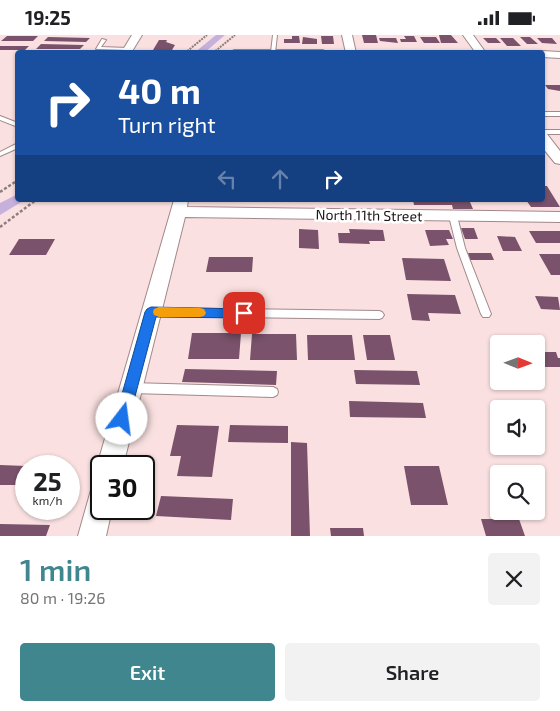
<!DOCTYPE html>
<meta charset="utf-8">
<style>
:root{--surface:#fff;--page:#f2f2f2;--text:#202124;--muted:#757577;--accent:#3f868e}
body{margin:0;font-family:"Exo 2",sans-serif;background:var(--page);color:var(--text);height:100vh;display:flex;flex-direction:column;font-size:19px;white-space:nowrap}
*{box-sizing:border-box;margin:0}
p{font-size:16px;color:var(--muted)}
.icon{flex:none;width:28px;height:28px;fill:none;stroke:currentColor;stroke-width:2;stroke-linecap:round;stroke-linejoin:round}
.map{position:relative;height:501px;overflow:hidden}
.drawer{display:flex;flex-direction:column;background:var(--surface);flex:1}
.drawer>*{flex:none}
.banner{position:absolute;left:15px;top:15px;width:530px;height:152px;border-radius:5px;box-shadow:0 1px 4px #0004;background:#1a4fa0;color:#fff;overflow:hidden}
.needle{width:32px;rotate:91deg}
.fabs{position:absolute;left:490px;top:300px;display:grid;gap:10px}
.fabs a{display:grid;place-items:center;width:55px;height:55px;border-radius:5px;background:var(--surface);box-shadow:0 1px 4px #0004;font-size:25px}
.speed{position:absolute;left:15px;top:420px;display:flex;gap:10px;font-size:25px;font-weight:700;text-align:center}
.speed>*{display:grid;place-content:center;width:65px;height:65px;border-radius:50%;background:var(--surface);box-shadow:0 1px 4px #0004;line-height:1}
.speed small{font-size:12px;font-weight:400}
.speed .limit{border:2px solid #111;border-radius:8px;background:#fff;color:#111}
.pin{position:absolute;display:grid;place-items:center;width:42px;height:42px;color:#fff;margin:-21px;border-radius:10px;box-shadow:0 2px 8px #0006}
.me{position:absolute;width:55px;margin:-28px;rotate:15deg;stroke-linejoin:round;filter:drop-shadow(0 0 4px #0008)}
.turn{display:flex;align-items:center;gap:18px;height:105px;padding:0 20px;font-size:22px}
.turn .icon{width:65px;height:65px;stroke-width:2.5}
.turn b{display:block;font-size:35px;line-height:42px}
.lanes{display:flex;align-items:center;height:48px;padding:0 20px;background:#0003;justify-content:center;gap:25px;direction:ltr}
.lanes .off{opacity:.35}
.round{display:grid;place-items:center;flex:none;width:52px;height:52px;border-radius:5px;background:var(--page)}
.summary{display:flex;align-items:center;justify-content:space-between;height:85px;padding:0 20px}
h1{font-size:30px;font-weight:600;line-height:38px;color:var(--accent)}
.cta{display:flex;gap:10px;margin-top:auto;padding:10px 20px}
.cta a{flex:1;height:58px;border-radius:5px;background:var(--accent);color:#fff;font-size:20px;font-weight:600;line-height:58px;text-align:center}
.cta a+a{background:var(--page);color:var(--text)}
.status{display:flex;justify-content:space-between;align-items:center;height:35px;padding:0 25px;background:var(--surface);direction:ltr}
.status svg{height:14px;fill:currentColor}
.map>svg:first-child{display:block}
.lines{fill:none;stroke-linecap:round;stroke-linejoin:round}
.canal{fill:#c6b1dc;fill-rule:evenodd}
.building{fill:#7a526b}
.lane-casing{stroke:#a1898a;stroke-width:2}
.street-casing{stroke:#a1898a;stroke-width:2}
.path-far1{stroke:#8e7d7d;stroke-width:2;stroke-dasharray:2 1;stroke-linecap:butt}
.path{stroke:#8e7d7d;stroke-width:2.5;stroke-dasharray:3 2;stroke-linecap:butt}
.lane{fill:#fff;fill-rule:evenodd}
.street{fill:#fff;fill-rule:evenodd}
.route{fill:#1a73e8;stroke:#114b97}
.slow{fill:#f59e0b}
.labels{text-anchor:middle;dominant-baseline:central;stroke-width:5;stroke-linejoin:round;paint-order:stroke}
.street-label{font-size:14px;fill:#1e1515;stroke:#fff}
</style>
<div class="status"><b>19:25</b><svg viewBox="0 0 49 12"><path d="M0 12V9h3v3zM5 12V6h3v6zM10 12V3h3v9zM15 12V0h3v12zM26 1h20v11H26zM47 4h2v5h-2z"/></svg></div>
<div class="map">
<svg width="560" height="501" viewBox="0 0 560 501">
<rect width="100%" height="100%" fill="#fae0e1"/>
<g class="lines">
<path class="canal" d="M 216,0 L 225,0 L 204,18 L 194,18 Z
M 18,159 L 18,165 L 23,166 L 0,180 L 0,168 Z"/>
</g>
<path class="building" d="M 362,0 L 376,0 L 378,8 L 364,8 Z
M 439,0 L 451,0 L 458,8 L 441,8 Z
M 7,1 L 38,1 L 33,6 L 1,6 Z
M 292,1 L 299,1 L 300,8 L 284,8 L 284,4 L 292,4 Z
M 321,1 L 333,1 L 334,9 L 322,9 Z
M 404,1 L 414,1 L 417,7 L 401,7 L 400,4 L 406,4 Z
M 48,2 L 90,3 L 86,7 L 44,6 Z
M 303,2 L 317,4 L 317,9 L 302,9 Z
M 420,2 L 436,2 L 440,8 L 424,8 Z
M 520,2 L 530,2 L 538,9 L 527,9 Z
M 379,3 L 396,3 L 398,8 L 380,6 Z
M 483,3 L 496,3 L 501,8 L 488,8 Z
M 500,3 L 513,3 L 521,11 L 507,11 Z
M 537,3 L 552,3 L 557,9 L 542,8 Z
M 159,5 L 167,5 L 166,7 L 175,10 L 172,15 L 153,15 Z
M 41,9 L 84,10 L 80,14 L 36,14 Z
M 0,11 L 29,11 L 25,15 L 0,15 Z
M 545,50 L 560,50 L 560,56 L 548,54 Z
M 542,151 L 547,151 L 560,172 L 531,172 L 526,165 L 542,165 Z
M 413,165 L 470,167 L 473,174 L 453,174 L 452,170 L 414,170 Z
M 461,193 L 474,193 L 478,204 L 465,204 Z
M 299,194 L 318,195 L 319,214 L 299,213 Z
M 349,194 L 383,195 L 385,206 L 369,206 L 370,209 L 339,208 L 338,198 L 350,198 Z
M 425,195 L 449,195 L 453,204 L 446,204 L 449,210 L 430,211 Z
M 529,196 L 560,196 L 560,208 L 536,208 Z
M 497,201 L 515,202 L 522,216 L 503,216 Z
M 19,204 L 55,204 L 46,220 L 9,220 Z
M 468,218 L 491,218 L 494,225 L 470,225 Z
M 539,219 L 560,219 L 560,240 L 551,240 Z
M 209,222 L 253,222 L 252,237 L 206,237 Z
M 402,223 L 444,224 L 451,246 L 406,245 Z
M 407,259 L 455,260 L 461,279 L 428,278 L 430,286 L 412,285 Z
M 535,261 L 558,262 L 560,275 L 541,274 Z
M 192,298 L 241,298 L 239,324 L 188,324 Z
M 252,299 L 296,299 L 297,325 L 250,325 Z
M 307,300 L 352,300 L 355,325 L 308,325 Z
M 363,300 L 390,300 L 395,325 L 367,325 Z
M 536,317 L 556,317 L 558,323 L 560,323 L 560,332 L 541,332 Z
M 185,334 L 277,336 L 276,350 L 182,347 Z
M 354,335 L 417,336 L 420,350 L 356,349 Z
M 349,366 L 423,368 L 426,383 L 350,382 Z
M 177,390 L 219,391 L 212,442 L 177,441 L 181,421 L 170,421 Z
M 230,390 L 288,391 L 288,408 L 228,407 Z
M 291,407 L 307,408 L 310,501 L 291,501 Z
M 0,430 L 26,431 L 26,441 L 23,450 L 0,450 Z
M 404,431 L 439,431 L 448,470 L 411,470 Z
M 161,461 L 233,464 L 231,485 L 156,481 Z
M 481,484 L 519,484 L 525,501 L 486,501 Z
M 0,489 L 50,490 L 46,501 L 0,501 Z
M 330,493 L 363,493 L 364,501 L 331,501 Z"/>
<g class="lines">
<defs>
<path id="lane" d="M 273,0 L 277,0 L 275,18 L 271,17 Z
M 102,4 L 106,5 L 101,12 L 128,13 L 130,14 L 128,15 L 96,14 Z
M 542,77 L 560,77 L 560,81 L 542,81 Z
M 0,81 L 18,88 L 18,92 L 0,85 Z
M 542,95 L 560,95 L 560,99 L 542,99 Z
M 18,108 L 18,113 L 0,121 L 0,117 Z
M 450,179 L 453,179 L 457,181 L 465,213 L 491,279 L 489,282 L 483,282 L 481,279 L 457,213 L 449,181 Z
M 151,273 L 379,276 L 382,277 L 384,280 L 382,283 L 379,284 L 151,281 L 148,280 L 146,277 L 148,274 Z
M 131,348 L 273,352 L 277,354 L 278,357 L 277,360 L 273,362 L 131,358 L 127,356 L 126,353 L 127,350 Z"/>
<path id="street" d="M 132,0 L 142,0 L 131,18 L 121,18 Z
M 342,0 L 352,0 L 356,18 L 346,18 Z
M 463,0 L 473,0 L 486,18 L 476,18 Z
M 234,15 L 323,15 L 328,18 L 229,18 Z
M 542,16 L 560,17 L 560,23 L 542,22 L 542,18 L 538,18 Z
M 542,98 L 547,99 L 560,116 L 560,129 L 555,128 L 542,112 Z
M 174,165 L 188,165 L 187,172 L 560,177 L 560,187 L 185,182 L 123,431 L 101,431 L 101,440 L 97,431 Z
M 101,452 L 101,474 L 112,474 L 106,501 L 78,501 L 91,455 Z"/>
</defs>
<use href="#lane" class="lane-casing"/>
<use href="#street" class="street-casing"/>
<path class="path-far1" d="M 185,18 L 207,0
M 213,18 L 235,0"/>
<path class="path" d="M 0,157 L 18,145
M 0,192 L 36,165"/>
<use href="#lane" class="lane"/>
<use href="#street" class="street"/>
</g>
<path class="route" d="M 151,272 L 244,274 L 248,275 L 250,278 L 248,282 L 244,283 L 156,282 L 129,384 L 127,389 L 122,391 L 117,389 L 115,384 L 145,277 L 147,274 Z"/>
<path class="slow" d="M 159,272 L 200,273 L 204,274 L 206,278 L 204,281 L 200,282 L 159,282 L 154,280 L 153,277 L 154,274 Z"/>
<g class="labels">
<g class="street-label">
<text transform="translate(369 180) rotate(1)">North 11th Street</text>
</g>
</g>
</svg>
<div class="fabs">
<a><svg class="needle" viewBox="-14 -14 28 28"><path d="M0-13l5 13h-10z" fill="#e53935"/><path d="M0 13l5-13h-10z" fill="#757577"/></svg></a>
<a><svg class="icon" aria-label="sound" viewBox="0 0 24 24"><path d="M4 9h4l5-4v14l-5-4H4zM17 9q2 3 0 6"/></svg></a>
<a><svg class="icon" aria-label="search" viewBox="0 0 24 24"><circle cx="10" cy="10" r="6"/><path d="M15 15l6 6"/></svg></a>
</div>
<div class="speed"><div>25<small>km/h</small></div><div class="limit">30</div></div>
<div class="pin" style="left:244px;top:278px;background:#d93025"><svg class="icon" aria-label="arrive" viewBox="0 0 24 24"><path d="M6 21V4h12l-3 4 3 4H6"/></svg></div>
<svg class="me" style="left:122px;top:384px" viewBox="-20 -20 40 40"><circle r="19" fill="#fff"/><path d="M0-13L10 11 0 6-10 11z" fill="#1a73e8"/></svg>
<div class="banner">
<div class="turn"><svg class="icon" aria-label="right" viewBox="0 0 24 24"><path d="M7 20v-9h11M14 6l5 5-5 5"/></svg><div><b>40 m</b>Turn right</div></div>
<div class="lanes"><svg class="icon off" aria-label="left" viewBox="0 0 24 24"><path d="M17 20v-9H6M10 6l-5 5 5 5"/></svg><svg class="icon off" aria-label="ahead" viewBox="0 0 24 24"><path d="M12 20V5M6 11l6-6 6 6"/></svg><svg class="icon" aria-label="right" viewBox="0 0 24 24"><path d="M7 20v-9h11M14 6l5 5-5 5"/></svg></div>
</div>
</div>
<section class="drawer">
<div class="summary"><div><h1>1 min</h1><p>80 m · 19:26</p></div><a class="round"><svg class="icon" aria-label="close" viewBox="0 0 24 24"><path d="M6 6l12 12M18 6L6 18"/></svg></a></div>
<div class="cta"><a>Exit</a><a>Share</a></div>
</section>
